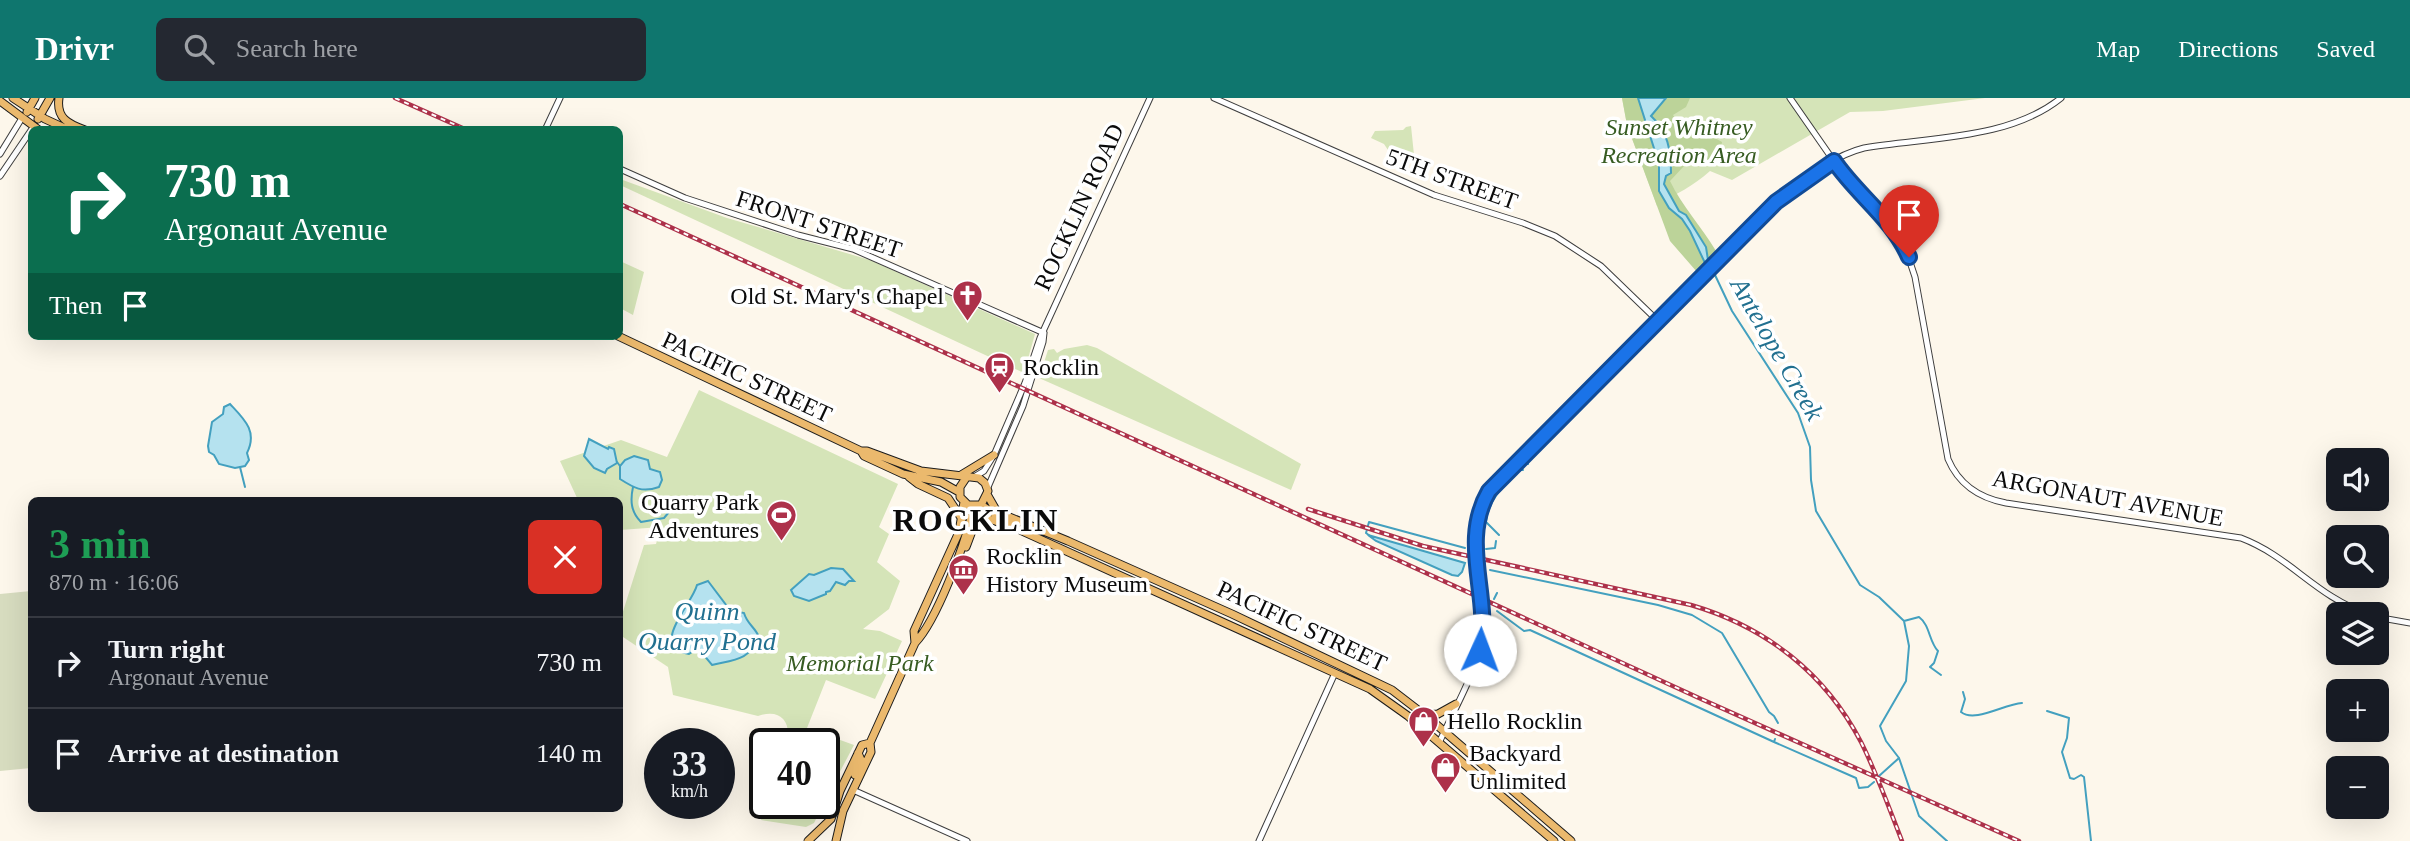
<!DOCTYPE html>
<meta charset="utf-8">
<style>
:root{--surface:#171b24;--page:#242831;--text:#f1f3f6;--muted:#9ea1a6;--line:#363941;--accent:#0f766e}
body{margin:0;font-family:Georgia,serif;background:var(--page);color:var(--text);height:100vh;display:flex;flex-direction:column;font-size:26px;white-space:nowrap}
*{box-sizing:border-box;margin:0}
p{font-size:23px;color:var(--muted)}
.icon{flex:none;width:38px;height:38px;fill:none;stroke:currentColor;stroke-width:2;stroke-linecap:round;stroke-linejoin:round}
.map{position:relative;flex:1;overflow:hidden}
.sheet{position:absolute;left:28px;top:399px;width:595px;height:315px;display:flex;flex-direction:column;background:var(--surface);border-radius:10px;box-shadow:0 7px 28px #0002}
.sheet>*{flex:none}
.hud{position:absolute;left:28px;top:28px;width:595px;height:214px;border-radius:10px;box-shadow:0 7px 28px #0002;background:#0b6e4f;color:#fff;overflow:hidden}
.buttons{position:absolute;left:2326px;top:350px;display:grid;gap:14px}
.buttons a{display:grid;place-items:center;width:63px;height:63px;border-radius:10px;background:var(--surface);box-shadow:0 7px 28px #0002;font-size:35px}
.speed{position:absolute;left:644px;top:630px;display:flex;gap:14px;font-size:35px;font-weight:700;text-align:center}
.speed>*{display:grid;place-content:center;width:91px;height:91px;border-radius:50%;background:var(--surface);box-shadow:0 7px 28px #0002;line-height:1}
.speed small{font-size:18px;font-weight:400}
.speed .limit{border:4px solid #111;border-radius:10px;background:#fff;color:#111}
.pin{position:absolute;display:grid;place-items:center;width:60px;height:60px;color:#fff;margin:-72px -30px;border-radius:50% 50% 50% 0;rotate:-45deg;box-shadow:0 0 7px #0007}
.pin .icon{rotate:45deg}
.me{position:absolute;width:77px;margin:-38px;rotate:2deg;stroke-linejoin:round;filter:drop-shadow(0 0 5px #0008)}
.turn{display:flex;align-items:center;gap:24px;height:147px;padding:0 21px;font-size:32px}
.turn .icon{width:91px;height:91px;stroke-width:2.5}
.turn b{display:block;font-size:49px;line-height:60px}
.then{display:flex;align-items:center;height:66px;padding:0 21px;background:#0003;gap:14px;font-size:26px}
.round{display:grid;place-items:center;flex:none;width:74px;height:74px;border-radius:10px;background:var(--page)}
.headline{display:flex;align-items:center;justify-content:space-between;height:119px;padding:0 21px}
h1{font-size:42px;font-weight:700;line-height:52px;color:#1e9e55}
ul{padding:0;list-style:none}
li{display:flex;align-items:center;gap:21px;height:91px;padding:0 21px;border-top:2px solid var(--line)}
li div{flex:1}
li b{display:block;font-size:26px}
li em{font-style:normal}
header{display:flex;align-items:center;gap:42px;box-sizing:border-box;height:98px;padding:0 35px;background:var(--accent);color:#fff}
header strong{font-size:33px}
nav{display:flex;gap:38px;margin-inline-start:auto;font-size:24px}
.search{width:490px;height:63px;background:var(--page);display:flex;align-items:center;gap:18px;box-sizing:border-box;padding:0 24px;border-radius:10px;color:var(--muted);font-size:26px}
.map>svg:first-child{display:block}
.green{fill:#d5e4b8}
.forest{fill:#bcd399}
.cemetery{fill:#d7dcbf}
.water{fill:#b5e2ef;stroke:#43a0bf;stroke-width:2}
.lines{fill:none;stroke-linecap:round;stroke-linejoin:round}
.stream{stroke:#43a0bf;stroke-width:2}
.minor-casing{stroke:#3e3e3e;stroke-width:7}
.major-casing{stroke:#1c1c1c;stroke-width:9}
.minor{stroke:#fff;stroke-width:5}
.major{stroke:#ebb96d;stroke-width:7}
.rail-casing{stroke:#ad314a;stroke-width:4.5}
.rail{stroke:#fff;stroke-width:2;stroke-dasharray:5;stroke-linecap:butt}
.route-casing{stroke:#114b97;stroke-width:18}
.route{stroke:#1a73e8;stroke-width:12}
.labels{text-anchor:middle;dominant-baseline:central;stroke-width:7;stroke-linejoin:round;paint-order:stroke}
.park-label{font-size:24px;font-style:italic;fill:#375c22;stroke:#fff}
.street-label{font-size:24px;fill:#0b0b0b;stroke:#fff}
.poi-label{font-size:24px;fill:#0b0b0b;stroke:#fff;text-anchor:start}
.water-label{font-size:26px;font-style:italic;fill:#217090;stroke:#fff}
.district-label{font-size:32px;font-weight:bold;letter-spacing:2px;fill:#0b0b0b;stroke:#fff}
</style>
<header>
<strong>Drivr</strong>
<div class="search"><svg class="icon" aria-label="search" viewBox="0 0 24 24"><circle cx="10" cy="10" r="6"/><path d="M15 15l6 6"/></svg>Search here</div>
<nav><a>Map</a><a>Directions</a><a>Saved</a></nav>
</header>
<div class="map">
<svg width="2410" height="743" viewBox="0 0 2410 743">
<rect width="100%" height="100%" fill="#fdf7eb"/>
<path class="green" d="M 1622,0 L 1985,0 L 1883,13 L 1850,14 L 1732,82 L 1710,73 C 1694,88 1675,96 1657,108 L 1627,27 Z
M 1411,28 L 1414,57 L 1390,55 L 1384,46 L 1371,40 L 1375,33 L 1403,32 L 1406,29 Z
M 620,81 L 727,120 L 870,162 L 1035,236 L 1024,275 L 620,87 Z
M 620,163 L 644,174 L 633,217 L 620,210 Z
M 1087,247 L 1097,250 L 1301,366 L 1291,392 L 1039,280 L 1048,252 L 1054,251 L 1057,255 L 1064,251 Z
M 699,292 L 898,386 L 879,429 L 889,436 L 877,464 L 900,483 L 889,511 L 863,531 L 880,533 L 902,543 L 875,601 L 826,582 L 807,630 L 854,647 L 824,704 L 824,646 L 787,646 C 792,623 780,610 758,618 L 673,597 L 668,569 L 620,537 L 620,523 L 644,447 L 656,446 L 661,429 L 620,432 L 620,402 L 578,402 L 560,363 L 621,342 L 667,359 Z
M 766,705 L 824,705 L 814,725 L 806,729 L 761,722 Z"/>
<path class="forest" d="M 1622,0 L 1690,0 L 1686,9 L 1673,17 L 1679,27 L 1688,25 L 1722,44 L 1721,50 L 1707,66 L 1698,53 L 1670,83 C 1682,108 1701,128 1716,153 L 1697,174 L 1670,143 L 1627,27 Z"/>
<path class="cemetery" d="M 31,493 L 31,670 L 0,673 L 0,496 Z"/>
<path class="water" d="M 1638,0 L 1666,0 L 1651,18 C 1668,33 1671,53 1671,75 L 1666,78 L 1664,86 L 1679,113 L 1686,117 L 1706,149 L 1708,162 L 1705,165 L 1690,133 L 1682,121 L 1669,110 L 1659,93 L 1659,66 Z
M 230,306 C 244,321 258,333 247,355 L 249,362 L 245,368 L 235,370 L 219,366 L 214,357 L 209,354 L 208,348 L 212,324 L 223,316 L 224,309 Z
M 589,341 L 608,351 L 609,349 L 614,351 L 617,365 L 607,371 L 605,375 L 594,370 L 584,358 Z
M 634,358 L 648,362 L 650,371 L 660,374 L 662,382 L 659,389 C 642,395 634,390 620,381 L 620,368 L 625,362 Z
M 1368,437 L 1465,465 L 1462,474 L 1458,478 L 1452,477 L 1376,443 Z
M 831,470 L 843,471 L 854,483 L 849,483 L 845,487 L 836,484 L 830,493 L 826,494 L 826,496 L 809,503 L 794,498 L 791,492 L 809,476 L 814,477 Z
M 708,483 L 730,512 L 744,515 C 747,526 755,529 759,539 C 750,563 732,562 712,567 L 703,556 L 695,552 L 689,556 C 648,548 692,507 697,487 Z"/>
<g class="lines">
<path class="stream" d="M 1715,177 L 1732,213 L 1798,315 L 1810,349 L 1811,382 L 1816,413 L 1860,487 L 1879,499 L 1904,523 L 1909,548 L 1906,583 L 1880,628 L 1886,643 L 1899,660 L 1919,718 L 1947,743
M 617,364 L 620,368
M 1527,364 L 1528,366
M 240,369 L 245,389
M 633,389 C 630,403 631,414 641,424 L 664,420 L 669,414
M 1499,437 L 1486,424 C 1488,402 1504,387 1519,372 L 1523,372
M 1370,438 L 1366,435 L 1369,424 L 1465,450
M 1486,451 L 1495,450 L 1496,443
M 1490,472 L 1658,507 L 1692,517 L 1722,535 L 1769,614 L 1774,618 L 1778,625
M 1494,501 L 1497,495
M 1497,513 L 1524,533 L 1530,532 L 1774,644
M 1904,523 L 1919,519 C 1930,527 1929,544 1938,553 L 1934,565 L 1930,569 L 1941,577
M 1963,594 L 1965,601 L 1961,614 C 1975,625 2004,606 2022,605
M 2047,613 L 2069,620 L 2067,640 L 2062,654 L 2070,680 L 2074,681 L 2081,677 L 2084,679 L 2091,743
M 1775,641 L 1774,644 L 1856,680 L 1859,690 L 1868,689 L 1874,684
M 1879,678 L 1899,660"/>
<defs>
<path id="minor" d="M 1214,0 L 1434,97 L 1523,125 L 1555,138 L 1601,168 L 1659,224
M 1790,0 L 1847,82 L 1883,118 L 1905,149 L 1915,179 L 1948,361 C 1959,387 1979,400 2006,405 L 2241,440 C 2291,459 2315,498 2368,516
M 545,32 L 560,0
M 0,56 L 22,20
M 620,71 L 685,100 L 798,137 L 853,151 L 1044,235
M 0,78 L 34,28
M 974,379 L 984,373 L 994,357 L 1025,285 L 1040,240 L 1150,0
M 988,389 L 1023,308 L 1043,244 L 1044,235
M 2376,519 L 2410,525
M 1439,645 C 1451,618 1477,572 1481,545 C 1490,486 1454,434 1498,382 L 1776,104 C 1802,84 1831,58 1864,50 C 1928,39 2009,42 2061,0
M 853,692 L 967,743
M 1259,743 L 1335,575"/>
<path id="major" d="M 13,0 L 45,21 L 69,32
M 59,0 C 56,20 68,26 85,32
M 0,3 L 39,32
M 27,14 L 35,0
M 38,21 L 50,0
M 618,238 L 861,353 L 864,358 L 903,376 L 941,384 L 959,394
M 861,353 L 867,353 L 921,373 L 979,380 L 985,385 L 988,393 L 981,407 L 968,407 L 960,399 L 960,389 L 966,380
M 961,377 L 994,357
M 909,379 L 918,386 L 948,400 L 962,421
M 988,398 L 996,412 L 1002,416 L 1068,443 L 1232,516 L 1392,592 L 1431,622 L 1571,743
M 981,407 L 1022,433 L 1370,591 L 1408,618 L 1554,743
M 966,449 C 974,430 974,414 998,424
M 915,545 L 914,533 L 959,434 L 964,404
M 1425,617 L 1438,616 L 1456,606
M 855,677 L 861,662 L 858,655
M 808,743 L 831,721 L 840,693 L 862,647 L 870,645
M 836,743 L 843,713 L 871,654 L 870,645 L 915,545 C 937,522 964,448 972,416 L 977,408"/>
</defs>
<use href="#minor" class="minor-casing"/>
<use href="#major" class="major-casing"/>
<use href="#minor" class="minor"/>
<use href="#major" class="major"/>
<defs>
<path id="rail" d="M 395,0 L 467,32
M 620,106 L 1699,600 L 2019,743
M 1308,411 L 1423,448 L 1691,507 C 1766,529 1825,575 1861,644 C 1877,676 1889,710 1902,743"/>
</defs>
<use href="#rail" class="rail-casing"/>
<use href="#rail" class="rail"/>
</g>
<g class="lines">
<defs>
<path id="route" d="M 1480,552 C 1491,497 1459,445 1489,393 L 1776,104 L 1834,63 C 1857,97 1892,120 1909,159"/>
</defs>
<use href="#route" class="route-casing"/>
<use href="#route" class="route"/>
</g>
<defs>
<symbol id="church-pin" viewBox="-11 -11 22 30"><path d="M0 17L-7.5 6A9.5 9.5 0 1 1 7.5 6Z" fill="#ad314a" stroke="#fff"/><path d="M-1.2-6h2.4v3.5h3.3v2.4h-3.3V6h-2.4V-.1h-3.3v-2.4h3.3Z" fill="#fff"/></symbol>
<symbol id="station-pin" viewBox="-11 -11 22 30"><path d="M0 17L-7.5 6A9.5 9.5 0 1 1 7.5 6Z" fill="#ad314a" stroke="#fff"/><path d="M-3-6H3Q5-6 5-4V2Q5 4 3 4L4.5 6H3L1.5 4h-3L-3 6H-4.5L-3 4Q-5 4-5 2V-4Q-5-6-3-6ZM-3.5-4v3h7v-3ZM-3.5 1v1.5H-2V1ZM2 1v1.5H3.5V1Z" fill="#fff"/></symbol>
<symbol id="stadium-pin" viewBox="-11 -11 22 30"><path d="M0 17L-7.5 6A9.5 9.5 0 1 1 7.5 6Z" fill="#ad314a" stroke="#fff"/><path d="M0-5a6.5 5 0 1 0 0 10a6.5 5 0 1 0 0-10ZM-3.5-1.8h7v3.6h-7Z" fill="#fff"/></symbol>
<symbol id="museum-pin" viewBox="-11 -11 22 30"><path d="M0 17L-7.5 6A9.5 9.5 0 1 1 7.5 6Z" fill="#ad314a" stroke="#fff"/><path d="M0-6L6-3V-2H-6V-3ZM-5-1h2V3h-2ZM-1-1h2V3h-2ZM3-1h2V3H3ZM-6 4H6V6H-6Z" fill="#fff"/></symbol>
<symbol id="shop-pin" viewBox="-11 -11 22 30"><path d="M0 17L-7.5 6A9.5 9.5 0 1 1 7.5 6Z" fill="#ad314a" stroke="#fff"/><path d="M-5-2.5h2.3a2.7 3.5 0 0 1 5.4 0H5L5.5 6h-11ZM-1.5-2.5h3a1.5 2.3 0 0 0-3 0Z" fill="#fff"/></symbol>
</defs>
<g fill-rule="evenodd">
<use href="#church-pin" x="950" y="180" width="35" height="47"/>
<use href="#station-pin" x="982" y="252" width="35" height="47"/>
<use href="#stadium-pin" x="764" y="400" width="35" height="47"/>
<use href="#museum-pin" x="946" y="454" width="35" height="47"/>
<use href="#shop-pin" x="1406" y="606" width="35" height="47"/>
<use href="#shop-pin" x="1428" y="652" width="35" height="47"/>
</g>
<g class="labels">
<g class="park-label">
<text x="1679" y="29">Sunset Whitney<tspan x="1679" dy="28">Recreation Area</tspan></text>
<text x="860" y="565">Memorial Park</text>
</g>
<g class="street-label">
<text transform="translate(1452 81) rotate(20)">5TH STREET</text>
<text transform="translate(1079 109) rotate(-65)">ROCKLIN ROAD</text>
<text transform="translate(819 126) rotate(18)">FRONT STREET</text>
<text transform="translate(747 279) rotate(25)">PACIFIC STREET</text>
<text transform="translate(2108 400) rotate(10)">ARGONAUT AVENUE</text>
<text transform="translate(1302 528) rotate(25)">PACIFIC STREET</text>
</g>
<g class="poi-label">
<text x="944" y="198" text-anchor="end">Old St. Mary's Chapel</text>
<text x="1023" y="269">Rocklin</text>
<text x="759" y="404" text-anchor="end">Quarry Park<tspan x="759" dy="28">Adventures</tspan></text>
<text x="986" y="458">Rocklin<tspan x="986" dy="28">History Museum</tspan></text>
<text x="1447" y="623">Hello Rocklin</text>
<text x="1469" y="655">Backyard<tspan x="1469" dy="28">Unlimited</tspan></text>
</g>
<g class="water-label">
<text transform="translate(1777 251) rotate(60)">Antelope Creek</text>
<text x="707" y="513">Quinn<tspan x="707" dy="30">Quarry Pond</tspan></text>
</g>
<g class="district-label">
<text x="976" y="422">ROCKLIN</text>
</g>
</g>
</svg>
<div class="buttons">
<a><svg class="icon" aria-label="sound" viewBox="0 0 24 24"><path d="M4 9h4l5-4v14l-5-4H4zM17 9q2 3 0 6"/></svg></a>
<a><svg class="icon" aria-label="search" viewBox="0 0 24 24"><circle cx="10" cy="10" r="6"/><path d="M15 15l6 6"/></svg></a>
<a><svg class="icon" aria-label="layers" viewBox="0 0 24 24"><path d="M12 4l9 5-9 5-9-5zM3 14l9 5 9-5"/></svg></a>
<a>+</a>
<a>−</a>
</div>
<div class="speed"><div>33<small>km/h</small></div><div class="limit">40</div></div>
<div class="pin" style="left:1909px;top:159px;background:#d93025"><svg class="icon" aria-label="arrive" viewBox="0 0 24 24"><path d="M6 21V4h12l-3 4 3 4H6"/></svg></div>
<svg class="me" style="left:1480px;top:552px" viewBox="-20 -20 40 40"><circle r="19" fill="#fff"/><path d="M0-13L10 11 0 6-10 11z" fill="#1a73e8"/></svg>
<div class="hud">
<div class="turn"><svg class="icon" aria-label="right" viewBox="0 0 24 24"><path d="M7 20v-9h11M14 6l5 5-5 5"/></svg><div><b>730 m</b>Argonaut Avenue</div></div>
<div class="then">Then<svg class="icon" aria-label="arrive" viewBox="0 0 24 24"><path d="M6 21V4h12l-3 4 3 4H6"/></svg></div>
</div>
<section class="sheet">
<div class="headline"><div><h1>3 min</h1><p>870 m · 16:06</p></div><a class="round" style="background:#d93025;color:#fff"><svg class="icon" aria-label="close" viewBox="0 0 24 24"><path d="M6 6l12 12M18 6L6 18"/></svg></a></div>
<ul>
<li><svg class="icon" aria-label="right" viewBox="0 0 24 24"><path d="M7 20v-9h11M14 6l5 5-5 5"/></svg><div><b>Turn right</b><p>Argonaut Avenue</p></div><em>730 m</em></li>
<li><svg class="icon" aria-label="arrive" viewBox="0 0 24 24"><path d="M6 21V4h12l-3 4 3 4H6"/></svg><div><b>Arrive at destination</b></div><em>140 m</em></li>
</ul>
</section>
</div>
